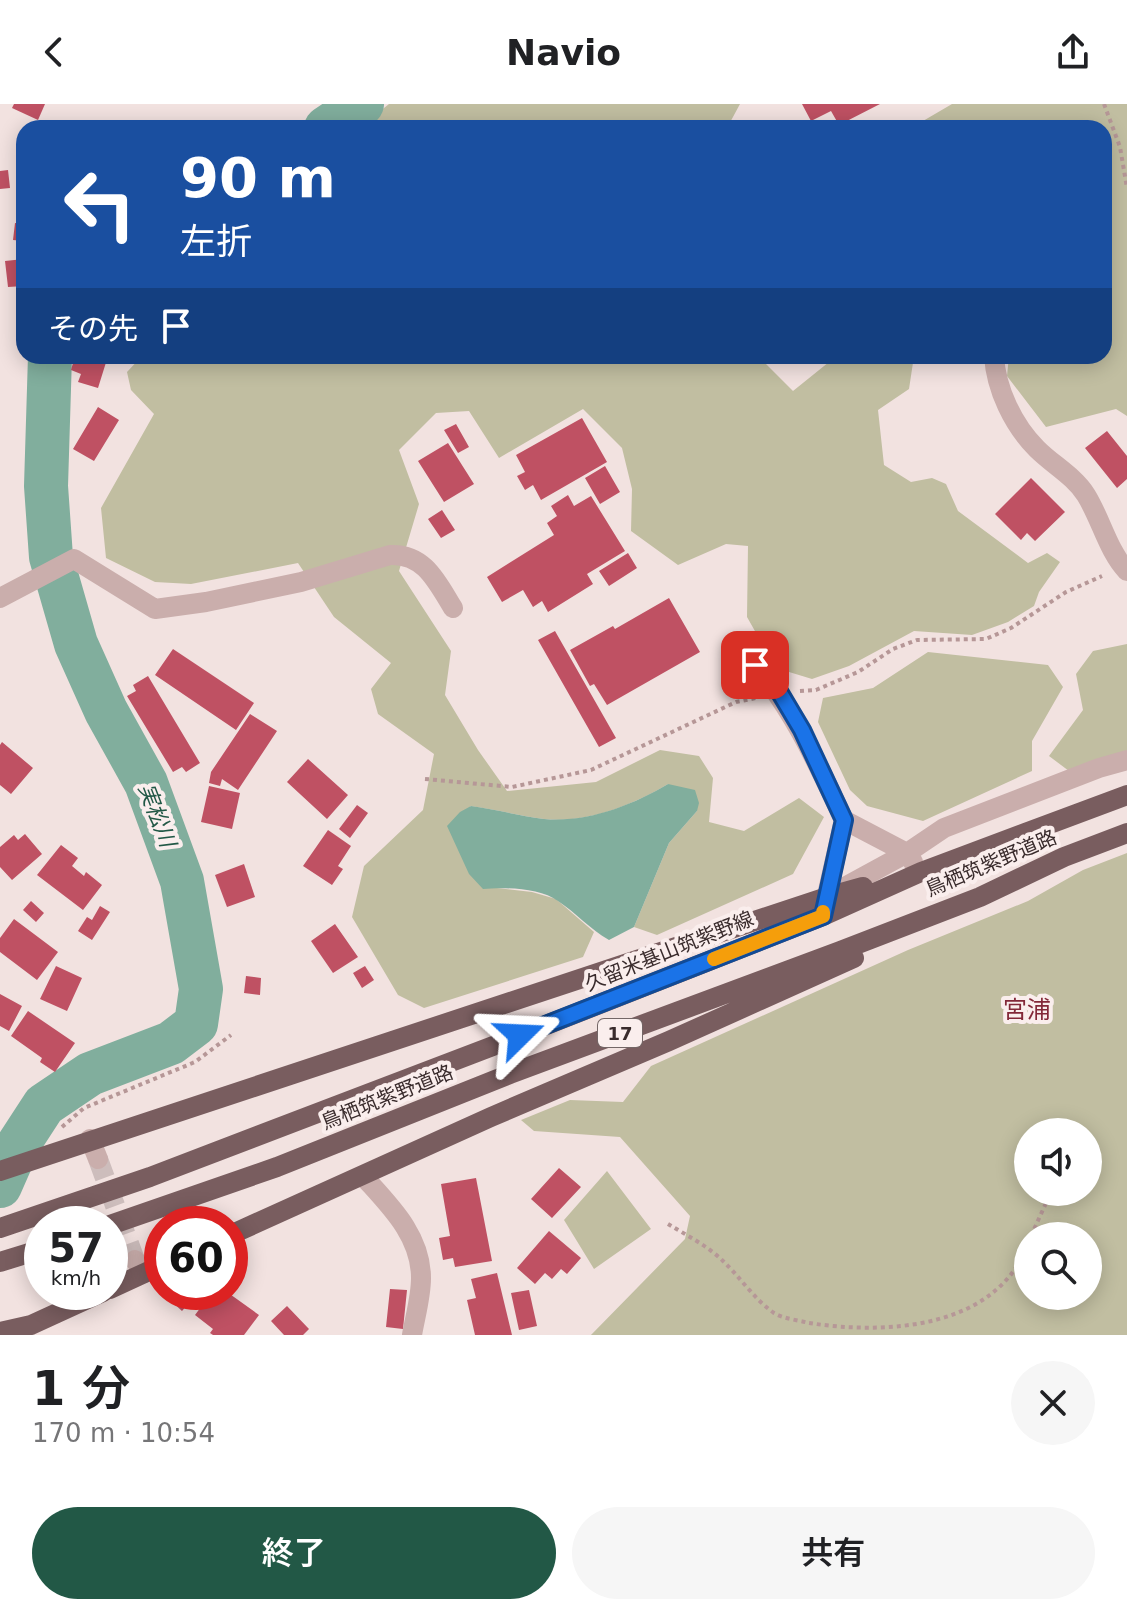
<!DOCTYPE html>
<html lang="ja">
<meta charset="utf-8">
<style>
:root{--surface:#fff;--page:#f6f6f6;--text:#202124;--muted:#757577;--accent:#225846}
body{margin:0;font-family:"DejaVu Sans","Noto Sans JP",sans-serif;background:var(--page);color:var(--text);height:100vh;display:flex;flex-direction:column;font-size:30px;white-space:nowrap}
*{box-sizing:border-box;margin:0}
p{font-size:26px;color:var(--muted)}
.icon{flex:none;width:44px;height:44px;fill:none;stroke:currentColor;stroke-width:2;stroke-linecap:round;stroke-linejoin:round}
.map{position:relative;height:1231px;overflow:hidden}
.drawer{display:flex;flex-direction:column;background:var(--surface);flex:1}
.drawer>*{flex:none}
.guide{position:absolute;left:16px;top:16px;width:1096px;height:244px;border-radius:24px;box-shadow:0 4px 20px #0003;background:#1a4fa0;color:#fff;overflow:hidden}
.buttons{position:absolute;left:1014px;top:1014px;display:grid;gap:16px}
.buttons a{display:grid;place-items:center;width:88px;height:88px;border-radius:50%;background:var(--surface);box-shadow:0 4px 20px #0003;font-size:40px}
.speed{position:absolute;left:24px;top:1102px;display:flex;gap:16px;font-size:40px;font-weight:700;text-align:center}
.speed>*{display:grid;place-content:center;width:104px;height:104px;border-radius:50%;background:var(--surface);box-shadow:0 4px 20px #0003;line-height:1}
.speed small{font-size:20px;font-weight:400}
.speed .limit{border:12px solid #d22;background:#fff;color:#111}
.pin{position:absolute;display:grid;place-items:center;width:68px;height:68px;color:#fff;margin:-34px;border-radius:16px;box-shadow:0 4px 12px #0006}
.me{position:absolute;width:88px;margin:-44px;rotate:69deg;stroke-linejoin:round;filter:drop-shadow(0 0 6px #0008)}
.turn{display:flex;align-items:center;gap:28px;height:168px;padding:0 32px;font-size:36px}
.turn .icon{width:104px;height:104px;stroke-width:2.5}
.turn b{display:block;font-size:56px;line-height:68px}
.then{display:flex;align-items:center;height:76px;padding:0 32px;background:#0003;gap:16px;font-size:30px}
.round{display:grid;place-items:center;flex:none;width:84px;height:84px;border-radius:42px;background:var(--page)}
.headline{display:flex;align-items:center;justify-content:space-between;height:136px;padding:0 32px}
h1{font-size:48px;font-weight:600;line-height:60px}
.primary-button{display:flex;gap:16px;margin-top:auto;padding:16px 32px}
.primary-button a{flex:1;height:92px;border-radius:48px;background:var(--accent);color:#fff;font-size:32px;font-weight:600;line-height:92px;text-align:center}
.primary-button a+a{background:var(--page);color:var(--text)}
header{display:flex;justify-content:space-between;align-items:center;height:104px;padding:0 32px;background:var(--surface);font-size:36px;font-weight:600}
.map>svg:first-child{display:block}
.green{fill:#c1bea1;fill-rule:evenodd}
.water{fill:#81ae9d}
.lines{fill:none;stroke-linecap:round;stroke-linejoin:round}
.river{stroke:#81ae9d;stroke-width:44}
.building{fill:#bf5163}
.minor-tunnel{stroke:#cdbdbc;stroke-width:20;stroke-dasharray:20 10;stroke-linecap:butt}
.path{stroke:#b69797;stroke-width:4;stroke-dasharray:4 4;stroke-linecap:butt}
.minor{stroke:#caaeac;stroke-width:20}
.major{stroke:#795d5f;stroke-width:20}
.route-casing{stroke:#114b97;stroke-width:20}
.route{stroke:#1a73e8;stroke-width:14}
.slow{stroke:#f59e0b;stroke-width:14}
.labels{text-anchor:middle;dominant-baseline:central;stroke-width:8;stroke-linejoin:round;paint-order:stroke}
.shield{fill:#faeeed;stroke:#736666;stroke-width:2}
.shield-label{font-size:18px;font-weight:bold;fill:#392b2c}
.street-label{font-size:20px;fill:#392b2c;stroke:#faeeed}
.water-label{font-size:22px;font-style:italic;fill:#225846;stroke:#faeeed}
.quarter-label{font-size:24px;fill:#832838;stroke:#faeeed}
</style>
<header><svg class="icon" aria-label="back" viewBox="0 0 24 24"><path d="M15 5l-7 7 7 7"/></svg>Navio<svg class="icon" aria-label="share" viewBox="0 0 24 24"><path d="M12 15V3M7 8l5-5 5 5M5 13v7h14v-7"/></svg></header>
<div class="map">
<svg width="1127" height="1231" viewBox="0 0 1127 1231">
<rect width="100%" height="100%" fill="#f2e2e0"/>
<path class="green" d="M 389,0 L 740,0 L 727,24 L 359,24 Z
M 952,0 L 1127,0 L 1127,312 L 1116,305 L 1046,323 L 1007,272 L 1009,252 L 1104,252 L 1104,24 L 911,24 Z
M 142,252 L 758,252 L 793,287 L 829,258 L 832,252 L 914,252 L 909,285 L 878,306 L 884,361 L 911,378 L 932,374 L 946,380 L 958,407 L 1028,459 L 1047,449 L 1060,458 L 1039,488 L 1034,502 L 1008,518 L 972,531 L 914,527 L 849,562 L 812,575 L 776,564 L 747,513 L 748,442 L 726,440 L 678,461 L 631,427 L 632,385 L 622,344 L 583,305 L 499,354 L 469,307 L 436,309 L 399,346 L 419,400 L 399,467 L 451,547 L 445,591 L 478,646 L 507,687 L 596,678 L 660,646 L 699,652 L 713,674 L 709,718 L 744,727 L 799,694 L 824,713 L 793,770 L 657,831 L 634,823 L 669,739 L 697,707 L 668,680 C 633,701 586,720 544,715 C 519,712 495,705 470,702 L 497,784 L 532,788 L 556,795 L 594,828 L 583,853 L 424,904 L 398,891 L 352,813 L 364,762 L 423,706 L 434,650 L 378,610 L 371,585 L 391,559 L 334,513 L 298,459 L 191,480 L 155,478 L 106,454 L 101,404 L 154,310 L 131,286 L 127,268 Z
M 1127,540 L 1127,647 L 1069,667 L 1049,652 L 1083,606 L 1076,570 L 1093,547 Z
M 928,548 L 1048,561 L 1063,583 L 1032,637 L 1032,667 L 923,717 L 867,702 L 850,686 L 818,618 L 823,594 L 873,584 Z
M 1127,749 L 1127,1231 L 591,1231 L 685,1135 L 690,1112 L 620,1033 L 534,1027 L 521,1016 L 570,996 L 623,998 L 651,962 L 908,846 L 1028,797 L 1083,766 ZM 1028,1028 L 1088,1028 L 1088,1088 L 1028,1088 ZM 1028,1132 L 1088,1132 L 1088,1192 L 1028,1192 Z
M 607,1067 L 651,1125 L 594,1165 L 564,1116 Z"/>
<path class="water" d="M 668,680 L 695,686 L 699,699 L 697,707 L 669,739 L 634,823 L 609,836 C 590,825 576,809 558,797 C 540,784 505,783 483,785 L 469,770 L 447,722 L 460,708 L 471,702 C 495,705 519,712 544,715 C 587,719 633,701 668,680 Z"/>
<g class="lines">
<path class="river" d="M 326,24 L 362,0
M 0,1082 L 18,1041 L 44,1001 L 90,970 L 171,939 L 196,920 L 201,885 L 182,777 L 146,679 L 106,607 L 76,540 L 51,453 L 46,382 L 50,252"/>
</g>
<path class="building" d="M 14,0 L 45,0 L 38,16 L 12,4 Z
M 802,0 L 880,0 L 839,21 L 831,7 L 811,17 Z
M 8,66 L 10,84 L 0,85 L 0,67 Z
M 15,119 L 24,120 L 24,137 L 13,136 Z
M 24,155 L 24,182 L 8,183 L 5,157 Z
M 75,252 L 108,252 L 98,284 L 78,278 L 81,270 L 71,266 Z
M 98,303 L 119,316 L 94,357 L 73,345 Z
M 582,314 L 607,358 L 541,396 L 533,381 L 525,386 L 517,372 L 525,368 L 516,351 Z
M 456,320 L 469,343 L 458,349 L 444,326 Z
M 1107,327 L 1127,352 L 1127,375 L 1117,384 L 1085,344 Z
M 448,339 L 474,380 L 444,398 L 418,357 Z
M 605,362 L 620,388 L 600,400 L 585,374 Z
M 1031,374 L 1065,408 L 1035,437 L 1027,429 L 1021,436 L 995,410 Z
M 568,391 L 574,402 L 591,392 L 625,447 L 587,470 L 593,480 L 548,508 L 542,497 L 533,503 L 523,486 L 502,498 L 487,473 L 554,431 L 547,419 L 557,412 L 551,402 Z
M 442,406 L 455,426 L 441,434 L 428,415 Z
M 628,449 L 637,464 L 609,482 L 599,467 Z
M 669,494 L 700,548 L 607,601 L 594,580 L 590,582 L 570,546 L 613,522 L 615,525 Z
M 555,527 L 616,634 L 599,643 L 538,536 Z
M 173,545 L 254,599 L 236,626 L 155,571 Z
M 148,572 L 200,659 L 186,668 L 182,663 L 173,668 L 127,592 L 136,587 L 133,581 Z
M 250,610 L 277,627 L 238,686 L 222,675 L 220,682 L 209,679 L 211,668 Z
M 2,638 L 33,664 L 11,690 L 0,681 L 0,641 Z
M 308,655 L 348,691 L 327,715 L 287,678 Z
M 209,682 L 240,689 L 232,725 L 201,718 Z
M 357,701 L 368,709 L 350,734 L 339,725 Z
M 328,726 L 351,742 L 338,762 L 343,765 L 332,781 L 303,762 Z
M 25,730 L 42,750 L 12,776 L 0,763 L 0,743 L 14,731 L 18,736 Z
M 61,741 L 78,754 L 72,762 L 84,772 L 86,768 L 102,781 L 83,806 L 37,771 Z
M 244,760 L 255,793 L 227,803 L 215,771 Z
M 31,797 L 44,809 L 36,818 L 23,806 Z
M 100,802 L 110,808 L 92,836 L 78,827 L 87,813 L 92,816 Z
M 14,815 L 58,848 L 37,876 L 0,848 L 0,834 Z
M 335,820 L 358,853 L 333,869 L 311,837 Z
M 56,862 L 82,874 L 67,907 L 40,895 Z
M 365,862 L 374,876 L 362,884 L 353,869 Z
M 246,872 L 261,874 L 260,891 L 244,889 Z
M 0,890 L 22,902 L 9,927 L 0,922 Z
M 28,907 L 75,939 L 55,968 L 40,958 L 42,954 L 11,932 Z
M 559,1064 L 581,1083 L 552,1114 L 531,1095 Z
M 476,1074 L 492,1157 L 455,1163 L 453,1154 L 443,1156 L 439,1134 L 450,1132 L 441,1080 Z
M 549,1127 L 581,1154 L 567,1170 L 561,1165 L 552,1175 L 545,1169 L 535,1180 L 517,1164 Z
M 497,1169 L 512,1231 L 475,1231 L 467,1196 L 476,1194 L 471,1175 Z
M 390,1185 L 407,1186 L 403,1225 L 386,1223 Z
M 529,1186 L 537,1222 L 519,1226 L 511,1189 Z
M 177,1188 L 194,1188 L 197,1190 L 182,1207 L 170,1196 Z
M 212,1188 L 227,1188 L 259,1211 L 244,1231 L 213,1231 L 210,1229 L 213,1225 L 195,1211 Z
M 287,1202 L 309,1225 L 303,1231 L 284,1231 L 271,1217 Z"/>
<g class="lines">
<path class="minor-tunnel" d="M 98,1055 L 135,1156"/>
<path class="path" d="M 1104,0 L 1120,43 L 1127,84
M 800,587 L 816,586 L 858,568 L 893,545 L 917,536 L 986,535 L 1011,524 L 1066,488 L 1102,472
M 425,675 L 512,683 L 591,666 L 736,598 L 756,594
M 62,1023 L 84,1004 L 195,958 L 231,931
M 1088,1067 L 1103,1066
M 668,1120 C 686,1131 708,1142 723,1157 C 740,1173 754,1195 774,1209 C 784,1215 798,1216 809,1219 C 887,1231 996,1225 1028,1140
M 1031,1132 L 1051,1088"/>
<path class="minor" d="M 994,252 C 996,285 1013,321 1037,345 C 1053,361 1074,372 1086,391 C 1101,415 1108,447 1127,467
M 0,494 L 74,455 L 155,505 L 206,498 L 301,478 L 390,451 C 424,449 437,478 453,504
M 755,561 C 795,608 818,661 844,716
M 841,785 L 907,749 L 944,724 L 1099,664 L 1127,656
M 825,800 L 844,716 L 907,749 L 913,758
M 90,1035 L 98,1055
M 363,1072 C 389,1101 421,1131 421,1174 C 421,1193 415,1213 412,1231
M 135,1156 L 144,1169"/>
<path class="major" d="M 0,1067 L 827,793 L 863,783
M 110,1121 L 277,1063 L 510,970 L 840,847 L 980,793 L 1064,753 L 1127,729
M 0,1124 L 150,1073 L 493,942 L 823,812 L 921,768 L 1127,691
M 230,1131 L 491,1013 L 669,937 L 854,854
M 0,1158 L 42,1145
M 110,1185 L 162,1161
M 0,1228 L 31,1221 L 103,1188"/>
</g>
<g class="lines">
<defs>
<path id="route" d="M 520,931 L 823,812 L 844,716 L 802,626 L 780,589 L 755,561"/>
</defs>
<use href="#route" class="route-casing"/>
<use href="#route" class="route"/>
<path class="slow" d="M 714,855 L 823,812 L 823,808"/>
</g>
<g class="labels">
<rect class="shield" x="598" y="915" width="44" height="28" rx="6"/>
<g class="shield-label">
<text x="620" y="929">17</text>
</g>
<g class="street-label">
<text transform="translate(991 759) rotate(-23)">鳥栖筑紫野道路</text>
<text transform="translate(669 847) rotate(-22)">久留米基山筑紫野線</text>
<text transform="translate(387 993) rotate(-22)">鳥栖筑紫野道路</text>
</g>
<g class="water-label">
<text transform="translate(157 711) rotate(69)">実松川</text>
</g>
<g class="quarter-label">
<text x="1027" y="906">宮浦</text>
</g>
</g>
</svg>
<div class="buttons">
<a><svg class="icon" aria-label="sound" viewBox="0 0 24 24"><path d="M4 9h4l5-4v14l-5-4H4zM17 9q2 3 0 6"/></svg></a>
<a><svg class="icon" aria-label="search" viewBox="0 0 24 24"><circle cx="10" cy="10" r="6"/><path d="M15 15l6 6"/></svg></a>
</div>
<div class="speed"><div>57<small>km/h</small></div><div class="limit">60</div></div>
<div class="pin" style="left:755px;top:561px;background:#d93025"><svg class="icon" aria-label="arrive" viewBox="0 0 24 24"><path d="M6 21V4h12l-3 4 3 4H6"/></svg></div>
<svg class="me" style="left:520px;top:931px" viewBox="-20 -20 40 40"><path d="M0-17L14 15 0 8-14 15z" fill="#1a73e8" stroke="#fff" stroke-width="4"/></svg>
<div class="guide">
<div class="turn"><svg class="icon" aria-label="left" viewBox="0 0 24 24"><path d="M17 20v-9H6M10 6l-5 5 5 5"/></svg><div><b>90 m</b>左折</div></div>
<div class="then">その先<svg class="icon" aria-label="arrive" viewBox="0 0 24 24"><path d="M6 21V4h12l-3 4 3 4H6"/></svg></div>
</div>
</div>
<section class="drawer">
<div class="headline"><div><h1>1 分</h1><p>170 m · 10:54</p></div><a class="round"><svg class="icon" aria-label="close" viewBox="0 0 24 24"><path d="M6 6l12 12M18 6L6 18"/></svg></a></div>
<div class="primary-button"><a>終了</a><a>共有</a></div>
</section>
